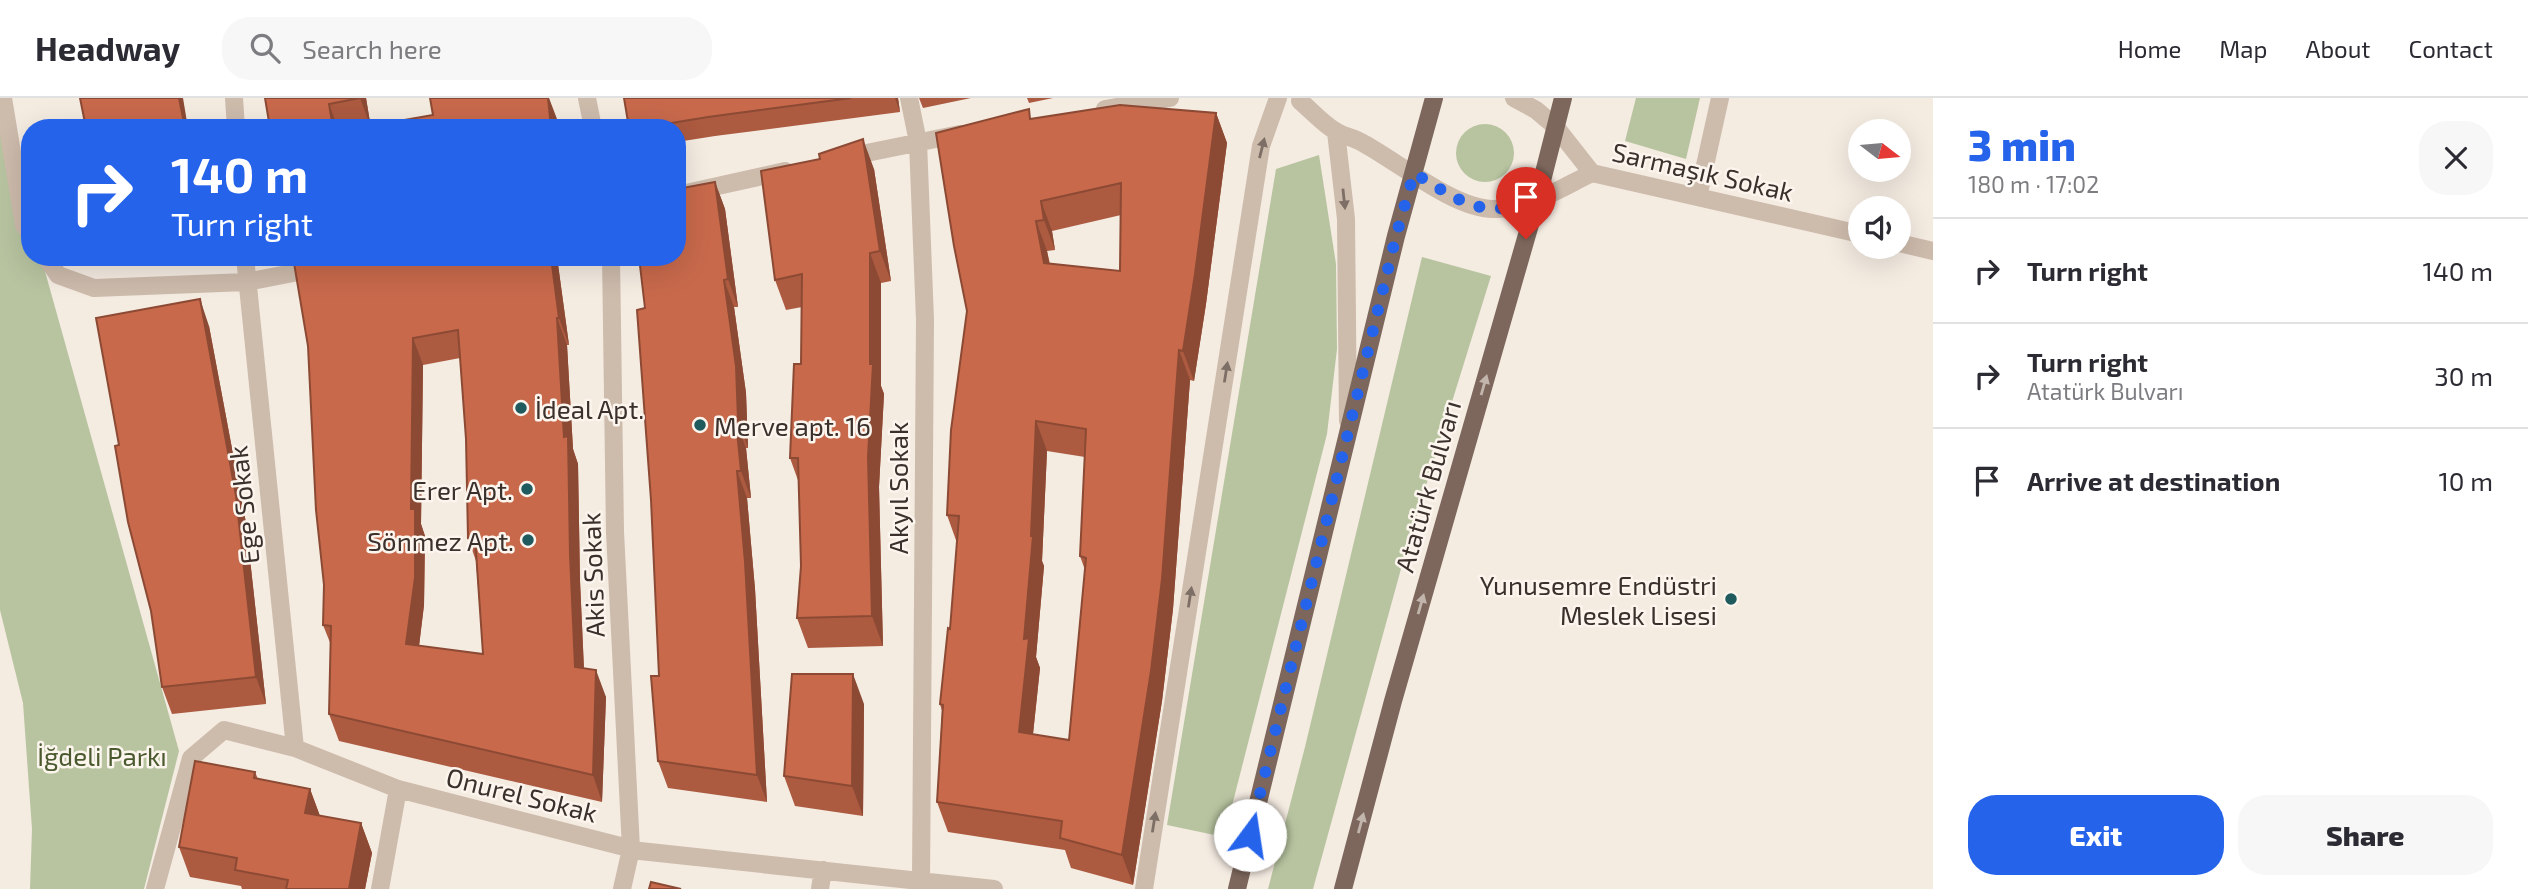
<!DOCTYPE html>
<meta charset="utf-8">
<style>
:root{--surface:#fff;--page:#f7f7f7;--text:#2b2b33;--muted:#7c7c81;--line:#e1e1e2;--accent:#2563eb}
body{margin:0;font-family:"Exo 2",sans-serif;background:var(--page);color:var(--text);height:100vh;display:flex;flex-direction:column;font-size:26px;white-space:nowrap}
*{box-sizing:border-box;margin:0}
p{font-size:23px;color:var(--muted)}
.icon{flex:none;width:38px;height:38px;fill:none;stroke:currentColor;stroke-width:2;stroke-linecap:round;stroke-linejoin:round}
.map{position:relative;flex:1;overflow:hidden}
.panel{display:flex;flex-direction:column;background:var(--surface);width:595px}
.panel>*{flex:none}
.guide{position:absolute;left:21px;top:21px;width:665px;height:147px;border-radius:28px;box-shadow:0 7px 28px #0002;background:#2563eb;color:#fff;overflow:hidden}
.needle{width:46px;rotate:106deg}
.controls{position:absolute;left:1848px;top:21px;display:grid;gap:14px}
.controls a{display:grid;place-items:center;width:63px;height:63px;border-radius:50%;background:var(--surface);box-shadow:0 7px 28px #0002;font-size:35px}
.pin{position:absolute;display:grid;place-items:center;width:60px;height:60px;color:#fff;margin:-72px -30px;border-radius:50% 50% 50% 0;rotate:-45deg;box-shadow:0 0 7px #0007}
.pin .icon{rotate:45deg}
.me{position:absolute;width:77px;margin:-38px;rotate:14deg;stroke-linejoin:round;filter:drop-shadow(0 0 5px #0008)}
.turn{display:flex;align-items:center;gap:24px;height:147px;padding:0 35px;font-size:32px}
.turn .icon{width:91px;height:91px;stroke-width:2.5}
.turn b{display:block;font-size:49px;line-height:60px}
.round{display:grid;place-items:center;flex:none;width:74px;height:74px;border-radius:28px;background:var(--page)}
.head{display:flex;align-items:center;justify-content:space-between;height:119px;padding:0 35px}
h1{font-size:42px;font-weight:800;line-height:52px;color:var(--accent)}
.primary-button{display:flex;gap:14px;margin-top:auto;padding:14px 35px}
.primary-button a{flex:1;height:80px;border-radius:28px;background:var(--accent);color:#fff;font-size:28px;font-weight:800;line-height:80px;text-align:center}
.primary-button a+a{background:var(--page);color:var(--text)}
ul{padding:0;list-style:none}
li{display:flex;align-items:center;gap:21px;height:105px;padding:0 35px;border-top:2px solid var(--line)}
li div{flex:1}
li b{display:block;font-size:26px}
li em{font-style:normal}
header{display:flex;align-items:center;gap:42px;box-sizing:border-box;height:98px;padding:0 35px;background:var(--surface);border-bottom:2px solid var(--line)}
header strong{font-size:33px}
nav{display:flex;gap:38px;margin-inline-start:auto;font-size:24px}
.search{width:490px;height:63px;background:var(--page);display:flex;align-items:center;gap:18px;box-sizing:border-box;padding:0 24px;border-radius:28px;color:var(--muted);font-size:26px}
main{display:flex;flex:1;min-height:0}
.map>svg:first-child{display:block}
.green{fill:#b8c4a0}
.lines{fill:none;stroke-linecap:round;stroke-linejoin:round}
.minor{stroke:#cdbbac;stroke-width:18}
.major{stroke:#7d675c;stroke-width:18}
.wall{fill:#ac5a40;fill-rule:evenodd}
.shaded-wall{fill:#8c4a34}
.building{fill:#c8694b;stroke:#8c4a34;stroke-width:2;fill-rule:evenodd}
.oneway{fill:#7d6f65}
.oneway2{fill:#c2b5ac}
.route{stroke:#2563eb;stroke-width:12;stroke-dasharray:0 21.6}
.poi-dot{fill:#1f5a5e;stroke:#fbf5ee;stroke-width:2.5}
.labels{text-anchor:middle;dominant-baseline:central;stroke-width:5;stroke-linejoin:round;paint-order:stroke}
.street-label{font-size:26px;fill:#3b302b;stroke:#fbf5ee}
.poi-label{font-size:26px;fill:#3b302b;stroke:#fbf5ee;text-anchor:end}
.park-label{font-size:26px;fill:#4a5a2e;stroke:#fbf5ee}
</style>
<header>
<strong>Headway</strong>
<div class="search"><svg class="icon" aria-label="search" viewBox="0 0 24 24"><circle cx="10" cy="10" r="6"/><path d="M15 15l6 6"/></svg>Search here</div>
<nav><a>Home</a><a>Map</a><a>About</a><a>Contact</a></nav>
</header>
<main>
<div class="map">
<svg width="1933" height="791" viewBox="0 0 1933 791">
<rect width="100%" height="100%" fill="#f4ebe1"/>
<path class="green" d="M 1636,0 L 1700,0 L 1686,61 L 1625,43 Z
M 0,12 L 30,118 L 30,159 L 41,159 L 179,653 L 144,791 L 30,791 L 32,731 L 23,605 L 0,512 Z
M1456 55a29 29 0 1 1 58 0a29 29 0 1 1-58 0Z
M 1319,57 L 1336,166 L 1337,251 L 1327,336 L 1224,739 L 1167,727 L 1276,71 Z
M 1422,159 L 1491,178 L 1407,449 L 1313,791 L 1268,791 L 1305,649 Z"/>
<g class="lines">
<path class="minor" d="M 3,0 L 24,127 L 30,136
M 234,0 L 236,30
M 587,0 L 593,30
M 909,0 L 918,44 L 925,222 L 921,782
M 1514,0 L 1536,12 L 1555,28 L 1592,75 L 1860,136
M 1300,3 C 1312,13 1324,27 1337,34 C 1344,38 1354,40 1361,44 C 1397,63 1454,111 1493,111 C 1528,112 1561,90 1592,75
M 1105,11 L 1170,0
M 1336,34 L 1346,121 L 1348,323
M 847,59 L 960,36
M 677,97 L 785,73
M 1698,99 L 1720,0
M 1899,145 L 1933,153
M 46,159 L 58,177 L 94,190 L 246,184 L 319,170
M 245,159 L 295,650
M 611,159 L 615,434 L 631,751 L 622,791
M 155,791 L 191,660 L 224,632 L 295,650 L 398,691 L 640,753 L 994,791
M 380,791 L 398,691
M 820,791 L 823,772
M 1144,791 L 1261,48 L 1278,0"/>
<path class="major" d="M 1237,791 L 1396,138 L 1434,0
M 1343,791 L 1393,603 L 1537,102 L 1563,0"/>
</g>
<path class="wall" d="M 265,0 L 366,0 L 371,30 L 270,30 Z
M 624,0 L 898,0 L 900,14 L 715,38 L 677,44 L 677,30 L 629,30 Z
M 919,0 L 971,0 L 923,10 Z
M 1027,0 L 1053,0 L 1029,5 Z
M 1216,15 L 1227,45 L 1206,206 L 1194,283 L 1190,282 L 1173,511 L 1162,603 L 1133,787 L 1071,770 L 1065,752 L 948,734 L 937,704 L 942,613 L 940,606 L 950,531 L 957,445 L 947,417 L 1032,21 ZM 1121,117 L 1120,173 L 1050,166 L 1047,153 L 1055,152 L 1052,133 ZM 1047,353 L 1085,359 L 1080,458 L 1085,472 L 1069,642 L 1033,636 L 1040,570 L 1036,559 L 1044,468 L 1042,463 Z
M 874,71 L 891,183 L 881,185 L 881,288 L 884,296 L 879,389 L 883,548 L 808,550 L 797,520 L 801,468 L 799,385 L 790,360 L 801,266 L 802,209 L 786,212 L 775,182 Z
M 715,84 L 725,111 L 738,209 L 734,209 L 746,295 L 748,350 L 746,350 L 751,400 L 747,400 L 755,491 L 767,704 L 668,690 L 658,663 L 659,578 L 645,210 Z
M 557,159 L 569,247 L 567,247 L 573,351 L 578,366 L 580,483 L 584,570 L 606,599 L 602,704 L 339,643 L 329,616 L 331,547 L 323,527 L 324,487 L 308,248 ZM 460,260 L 466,341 L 468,440 L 476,463 L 483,556 L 419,548 L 424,507 L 425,438 L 421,426 L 423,267 Z
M 209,228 L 246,425 L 266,606 L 172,616 L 162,589 L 151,513 L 119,347 Z
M 864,606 L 863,718 L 795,708 L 784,678 Z
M 255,674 L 258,681 L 310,691 L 320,718 L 361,725 L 372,755 L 365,791 L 242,791 L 241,788 L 190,779 L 179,749 Z"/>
<path class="shaded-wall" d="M 179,0 L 183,0 L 188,30 L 185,30 Z
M 360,0 L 366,0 L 371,30 Z
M 548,0 L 549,0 L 557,21 L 558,30 L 551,30 Z
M 895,0 L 898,0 L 900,14 Z
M 329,6 L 338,30 L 333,30 Z
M 1216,15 L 1227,45 L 1206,206 L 1194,283 L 1183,253 Z
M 863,41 L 874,71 L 891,183 L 880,153 Z
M 715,84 L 725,111 L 738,209 L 728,181 Z
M 1041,103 L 1052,133 L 1055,152 L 1044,122 Z
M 1036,123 L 1047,153 L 1055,195 L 1044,165 Z
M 870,155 L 881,185 L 881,288 L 884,296 L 879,389 L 883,548 L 872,518 L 868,359 Z
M 551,159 L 557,159 L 569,247 L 559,220 Z
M 724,182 L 734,209 L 746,295 L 748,350 L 738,322 Z
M 200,201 L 209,228 L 246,425 L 266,606 L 256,579 Z
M 557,220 L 567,247 L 573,351 L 578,366 L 580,483 L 585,596 L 575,569 Z
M 413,240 L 423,267 L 421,426 L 425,438 L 424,507 L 416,573 L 406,546 L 411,411 Z
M 1179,252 L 1190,282 L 1173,511 L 1162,603 L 1133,787 L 1122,757 Z
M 736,323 L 746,350 L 751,400 L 741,373 Z
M 1036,323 L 1047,353 L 1042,463 L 1044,468 L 1036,559 L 1040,570 L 1030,664 L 1019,634 L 1031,438 Z
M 737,373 L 747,400 L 755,491 L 767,704 L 757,677 Z
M 596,572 L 606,599 L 602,704 L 593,677 Z
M 853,576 L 864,606 L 863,718 L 852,688 Z
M 310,691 L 321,721 L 305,715 Z
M 361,725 L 372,755 L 365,791 L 349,791 Z"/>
<path class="building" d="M 80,0 L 179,0 L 185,30 L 86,30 Z
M 265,0 L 360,0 L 329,6 L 333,30 L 270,30 Z
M 430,0 L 548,0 L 551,30 L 382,30 L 381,26 L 433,17 Z
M 624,0 L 851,0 L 708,19 L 641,30 L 629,30 Z
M 1120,7 L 1216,15 L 1195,176 L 1183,253 L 1179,252 L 1162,481 L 1151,573 L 1122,757 L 1060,740 L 1062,723 L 937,704 L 943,607 L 940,606 L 948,530 L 950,531 L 959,418 L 947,417 L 951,332 L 967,213 L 954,148 L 936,35 L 1029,11 L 1030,21 ZM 1121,85 L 1120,173 L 1044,165 L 1036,123 L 1044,122 L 1041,103 ZM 1036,323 L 1086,331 L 1080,458 L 1086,460 L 1069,642 L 1019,634 L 1029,540 L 1024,541 L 1033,438 L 1031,438 Z
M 863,41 L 880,153 L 870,155 L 870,266 L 873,266 L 868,359 L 872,518 L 797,520 L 801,468 L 798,360 L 790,360 L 794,266 L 801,266 L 802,176 L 775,182 L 761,73 L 820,61 L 819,56 Z
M 715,84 L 728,181 L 724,182 L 736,268 L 738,322 L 736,323 L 741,373 L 737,373 L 745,464 L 757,677 L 658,663 L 651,578 L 659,578 L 651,402 L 637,212 L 645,210 L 639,159 L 677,159 L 677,91 Z
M 293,159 L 551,159 L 559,220 L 557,220 L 564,339 L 568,338 L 570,456 L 575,569 L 596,572 L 593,677 L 329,616 L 331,528 L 323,527 L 324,487 L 316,412 L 308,248 ZM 458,232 L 466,341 L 468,440 L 475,439 L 483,556 L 406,546 L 415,480 L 415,411 L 411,411 L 413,240 Z
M 200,201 L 236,398 L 256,579 L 162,589 L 151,513 L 128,424 L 115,348 L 119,347 L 96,220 Z
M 792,576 L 853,576 L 852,688 L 784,678 Z
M 195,663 L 255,674 L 254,680 L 310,691 L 305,715 L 361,725 L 349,791 L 286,791 L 288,782 L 235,772 L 237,760 L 179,749 Z
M 651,784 L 681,791 L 649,791 Z"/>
<defs><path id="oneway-solid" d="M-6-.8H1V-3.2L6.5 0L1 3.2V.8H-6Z" transform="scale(1.75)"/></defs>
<g class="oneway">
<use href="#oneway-solid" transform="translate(1262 50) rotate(-76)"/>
<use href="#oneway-solid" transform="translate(1344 101) rotate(84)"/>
<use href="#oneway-solid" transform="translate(1226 274) rotate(-81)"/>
<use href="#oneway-solid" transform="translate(1190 499) rotate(-81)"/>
<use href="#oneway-solid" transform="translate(1154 724) rotate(-81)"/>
</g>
<g class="oneway2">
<use href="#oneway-solid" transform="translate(1484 287) rotate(-74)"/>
<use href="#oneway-solid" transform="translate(1421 506) rotate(-74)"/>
<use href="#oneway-solid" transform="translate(1361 725) rotate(-75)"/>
</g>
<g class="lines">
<path class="route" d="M 1250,737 L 1396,138 L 1414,75 C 1462,104 1480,122 1537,102 L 1526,141"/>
</g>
<g class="poi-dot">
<circle cx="521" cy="310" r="7"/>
<circle cx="700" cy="327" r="7"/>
<circle cx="527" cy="391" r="7"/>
<circle cx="528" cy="442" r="7"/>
<circle cx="1731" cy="501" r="7"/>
</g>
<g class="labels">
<g class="street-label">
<text transform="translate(1703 73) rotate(13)">Sarmaşık Sokak</text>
<text transform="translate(1427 388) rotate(-74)">Atatürk Bulvarı</text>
<text transform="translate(897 390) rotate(-90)">Akyıl Sokak</text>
<text transform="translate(243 407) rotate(-96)">Ege Sokak</text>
<text transform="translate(592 477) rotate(-92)">Akis Sokak</text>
<text transform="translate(522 696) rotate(14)">Onurel Sokak</text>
</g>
<g class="poi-label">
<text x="535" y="310" text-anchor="start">İdeal Apt.</text>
<text x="714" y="327" text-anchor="start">Merve apt. 16</text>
<text x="513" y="391">Erer Apt.</text>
<text x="514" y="442">Sönmez Apt.</text>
<text x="1717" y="486">Yunusemre Endüstri<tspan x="1717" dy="30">Meslek Lisesi</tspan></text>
</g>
<g class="park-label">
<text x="102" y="657">İğdeli Parkı</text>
</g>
</g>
</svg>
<div class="controls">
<a><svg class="needle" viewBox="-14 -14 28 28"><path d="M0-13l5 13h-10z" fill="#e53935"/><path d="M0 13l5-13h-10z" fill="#7c7c81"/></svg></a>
<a><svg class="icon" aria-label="sound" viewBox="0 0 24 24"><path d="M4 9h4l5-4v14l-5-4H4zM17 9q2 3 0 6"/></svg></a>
</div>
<div class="pin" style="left:1526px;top:141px;background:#d93025"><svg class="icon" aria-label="arrive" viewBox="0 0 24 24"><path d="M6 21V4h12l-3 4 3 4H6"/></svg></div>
<svg class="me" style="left:1250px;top:737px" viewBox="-20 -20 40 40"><circle r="19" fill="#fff"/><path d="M0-13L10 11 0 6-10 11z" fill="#2563eb"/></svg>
<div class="guide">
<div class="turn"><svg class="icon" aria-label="right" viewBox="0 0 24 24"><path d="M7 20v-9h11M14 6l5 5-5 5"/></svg><div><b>140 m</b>Turn right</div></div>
</div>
</div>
<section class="panel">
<div class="head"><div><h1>3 min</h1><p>180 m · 17:02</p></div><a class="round"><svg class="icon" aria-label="close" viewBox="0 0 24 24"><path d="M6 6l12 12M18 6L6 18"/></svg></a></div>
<ul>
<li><svg class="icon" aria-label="right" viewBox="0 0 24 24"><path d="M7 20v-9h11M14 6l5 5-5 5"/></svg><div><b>Turn right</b></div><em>140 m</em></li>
<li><svg class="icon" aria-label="right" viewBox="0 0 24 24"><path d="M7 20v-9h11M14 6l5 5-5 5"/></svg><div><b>Turn right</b><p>Atatürk Bulvarı</p></div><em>30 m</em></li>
<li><svg class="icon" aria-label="arrive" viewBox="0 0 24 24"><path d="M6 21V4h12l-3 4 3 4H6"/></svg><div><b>Arrive at destination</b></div><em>10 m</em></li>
</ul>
<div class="primary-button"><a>Exit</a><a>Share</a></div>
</section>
</main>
